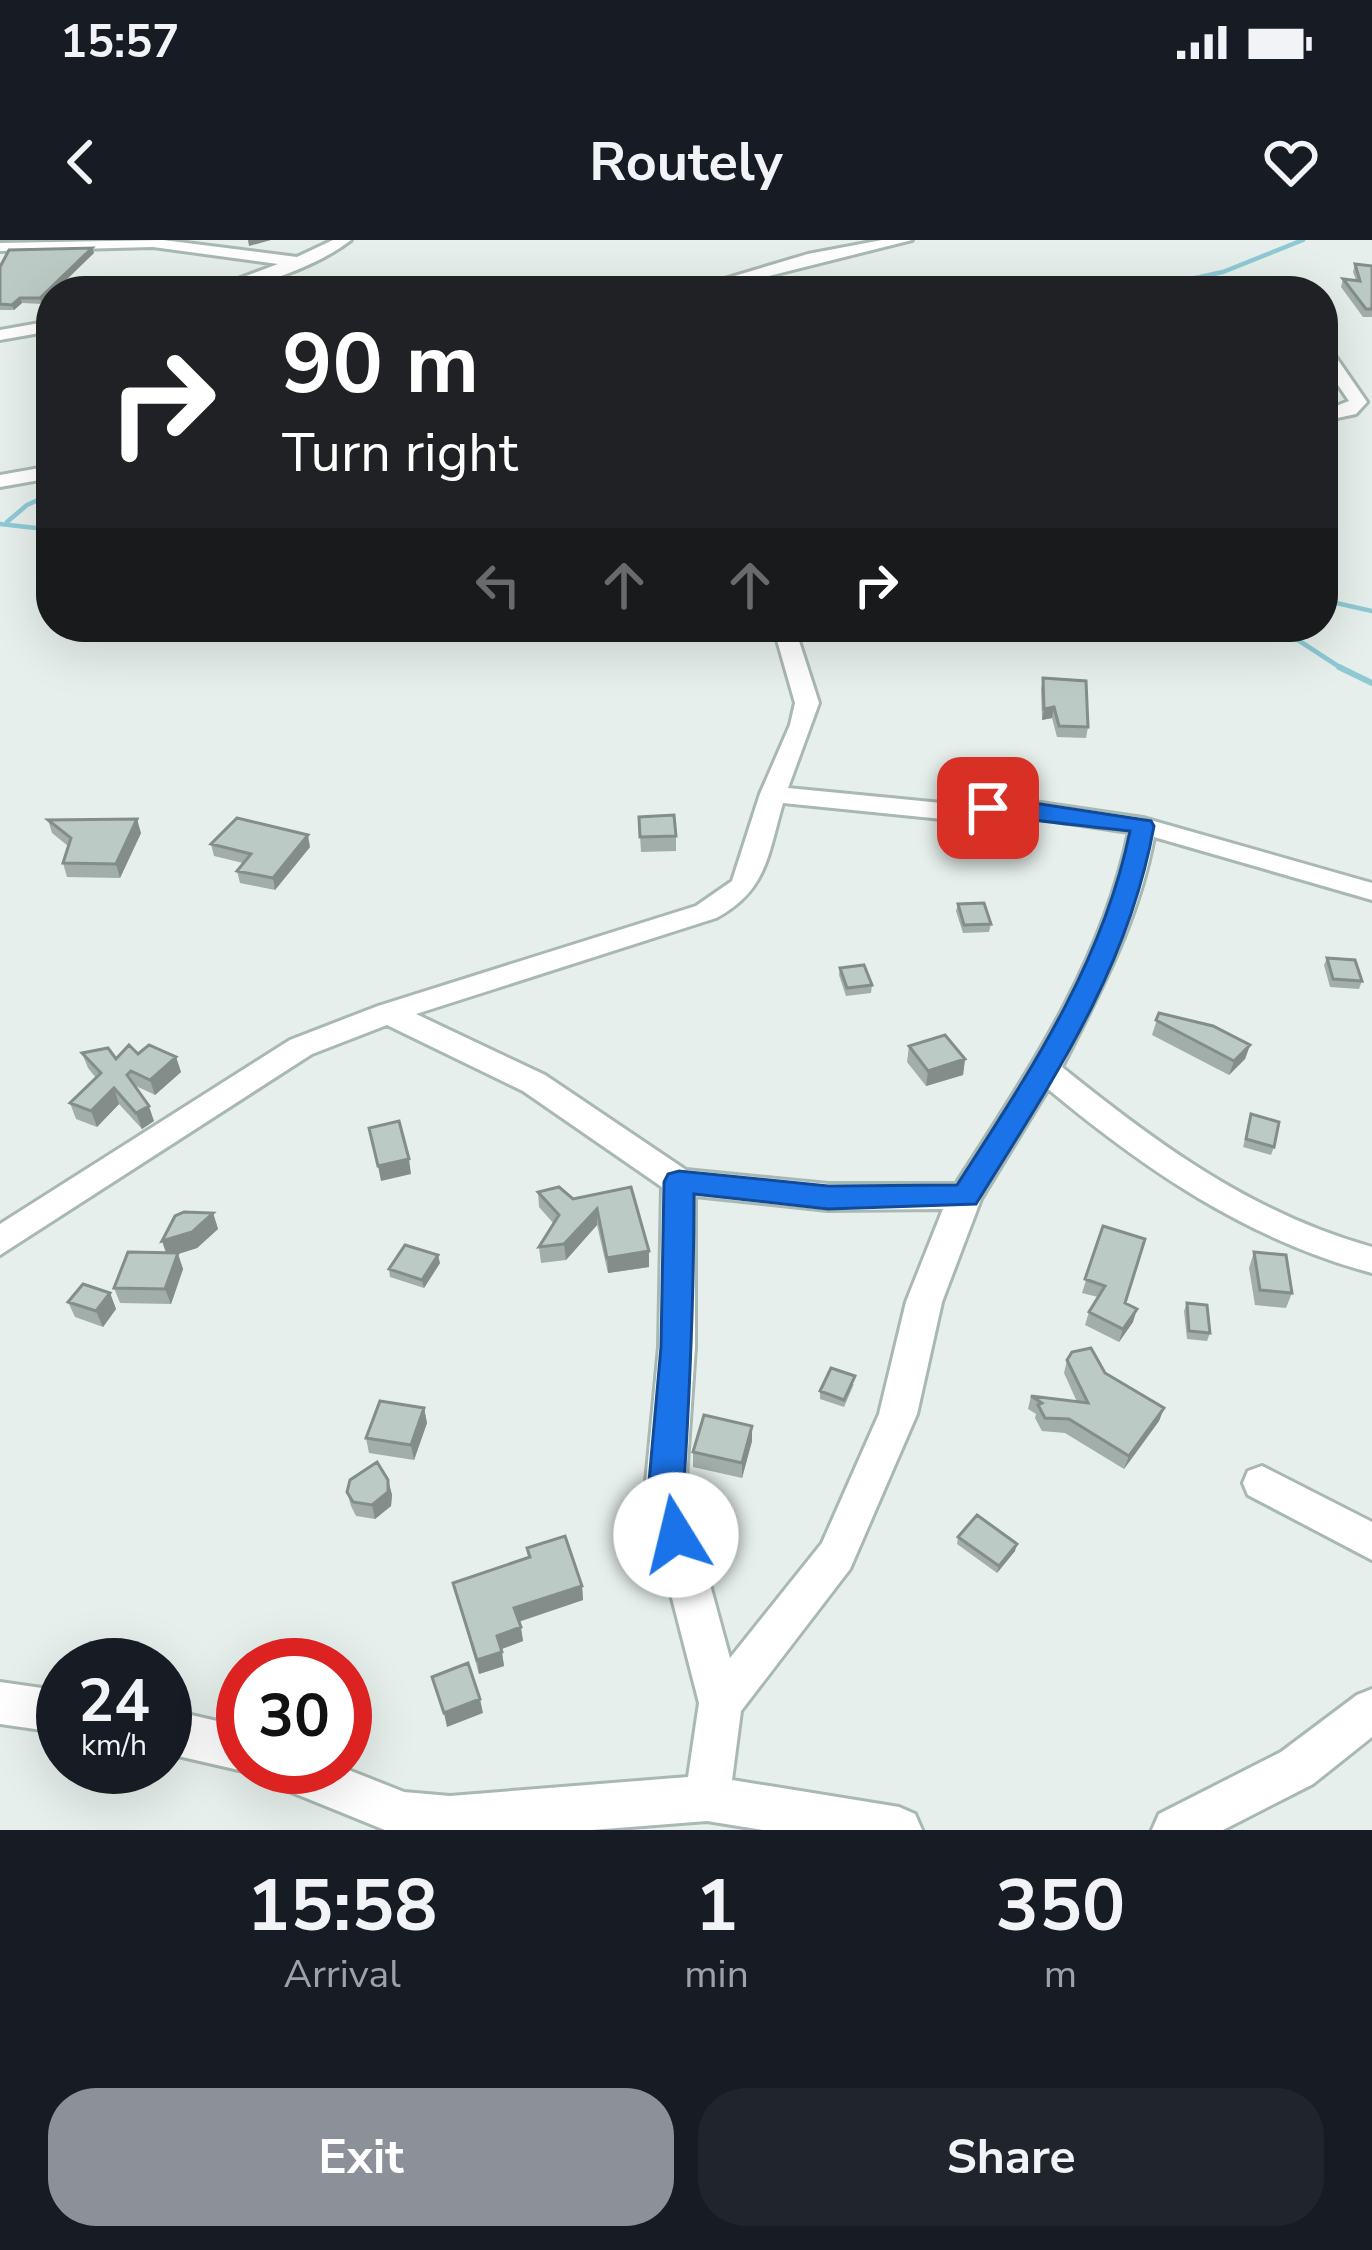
<!DOCTYPE html>
<style>
:root{--surface:#171b24;--page:#20242c;--text:#f1f3f6;--muted:#9ea1a6;--accent:#8c9099}
body{margin:0;font-family:"Nunito Sans",sans-serif;background:var(--page);color:var(--text);height:100vh;display:flex;flex-direction:column;font-size:45px;white-space:nowrap}
*{box-sizing:border-box;margin:0}
p{font-size:39px;color:var(--muted)}
.icon{flex:none;width:66px;height:66px;fill:none;stroke:currentColor;stroke-width:2;stroke-linecap:round;stroke-linejoin:round}
.map{position:relative;height:1590px;overflow:hidden}
.panel{display:flex;flex-direction:column;background:var(--surface);flex:1}
.panel>*{flex:none}
.guide{position:absolute;left:36px;top:36px;width:1302px;height:366px;border-radius:48px;box-shadow:0 12px 48px #0002;background:#202124;color:#fff;overflow:hidden}
.speed{position:absolute;left:36px;top:1398px;display:flex;gap:24px;font-size:60px;font-weight:700;text-align:center}
.speed>*{display:grid;place-content:center;width:156px;height:156px;border-radius:50%;background:var(--surface);box-shadow:0 12px 48px #0002;line-height:1}
.speed small{font-size:30px;font-weight:400}
.speed .limit{border:18px solid #d22;background:#fff;color:#111}
.pin{position:absolute;display:grid;place-items:center;width:102px;height:102px;color:#fff;margin:-51px;border-radius:24px;box-shadow:0 6px 18px #0006}
.me{position:absolute;width:132px;margin:-66px;rotate:351deg;stroke-linejoin:round;filter:drop-shadow(0 0 9px #0008)}
.turn{display:flex;align-items:center;gap:42px;height:252px;padding:0 48px;font-size:54px}
.turn .icon{width:156px;height:156px;stroke-width:2.5}
.turn b{display:block;font-size:84px;line-height:102px}
.lanes{display:flex;align-items:center;height:114px;padding:0 48px;background:#0003;justify-content:center;gap:60px;direction:ltr}
.lanes .off{opacity:.35}
.eta{display:flex;justify-content:space-evenly;align-items:center;height:204px;text-align:center}
.eta b{font-size:72px;font-weight:700;line-height:84px}
.primary-button{display:flex;gap:24px;margin-top:auto;padding:24px 48px}
.primary-button a{flex:1;height:138px;border-radius:48px;background:var(--accent);color:#fff;font-size:48px;font-weight:700;line-height:138px;text-align:center}
.primary-button a+a{background:var(--page);color:var(--text)}
.status{display:flex;justify-content:space-between;align-items:center;height:84px;padding:0 60px;background:var(--surface);direction:ltr}
.status svg{height:33px;fill:currentColor}
header{display:flex;justify-content:space-between;align-items:center;height:156px;padding:0 48px;background:var(--surface);font-size:54px;font-weight:700}
.map>svg:first-child{display:block}
.lines{fill:none;stroke-linecap:round;stroke-linejoin:round}
.stream-far1{stroke:#8ec9d4;stroke-width:4.5}
.stream{stroke:#8ec9d4;stroke-width:6}
.minor-casing{stroke:#a8b8b2;stroke-width:6}
.minor{fill:#fff;fill-rule:evenodd}
.wall{fill:#a1aea9}
.shaded-wall{fill:#838d89}
.building{fill:#bbcac4;stroke:#838d89;stroke-width:3}
.route{fill:#1a73e8;stroke:#114b97;stroke-width:3}
</style>
<div class="status"><b>15:57</b><svg viewBox="0 0 49 12"><path d="M0 12V9h3v3zM5 12V6h3v6zM10 12V3h3v9zM15 12V0h3v12zM26 1h20v11H26zM47 4h2v5h-2z"/></svg></div>
<header><svg class="icon" aria-label="back" viewBox="0 0 24 24"><path d="M15 5l-7 7 7 7"/></svg>Routely<svg class="icon" aria-label="heart" viewBox="0 0 24 24"><path d="M12 20l-8-8c-3-5 5-10 8-4 3-6 11-1 8 4z"/></svg></header>
<div class="map">
<svg width="1372" height="1590" viewBox="0 0 1372 1590">
<rect width="100%" height="100%" fill="#e6efeb"/>
<g class="lines">
<path class="stream-far1" d="M 1135,51 L 1223,32 L 1303,0
M 7,282 L 27,265 L 51,254
M 0,284 L 45,289 L 51,310
M 1323,360 L 1372,371
M 838,387 L 876,387
M 1278,387 L 1344,430"/>
<path class="stream" d="M 1339,427 L 1372,443"/>
<defs>
<path id="minor" d="M 163,0 L 297,17 L 333,0 L 351,0 C 316,27 251,51 206,51 L 278,24 L 153,7 L 0,11 L 0,3 Z
M 882,0 L 912,0 L 709,51 L 684,51 L 808,14 Z
M 51,81 L 51,91 L 0,100 L 0,90 Z
M 1323,106 L 1329,107 L 1367,162 L 1356,174 L 1323,181 L 1323,171 L 1349,161 L 1323,123 Z
M 51,226 L 51,238 L 0,247 L 0,235 Z
M 788,387 L 811,387 L 799,401 L 819,463 L 788,548 L 962,565 L 1014,559 L 1143,578 L 1372,643 L 1372,660 L 1154,597 C 1138,682 1100,751 1062,827 C 1157,904 1253,974 1372,1007 L 1372,1033 C 1247,999 1148,932 1048,849 L 981,959 L 942,1062 L 917,1174 L 850,1329 L 741,1471 L 732,1540 L 899,1567 L 915,1574 L 922,1590 L 763,1590 L 707,1581 L 592,1590 L 385,1590 L 269,1543 L 263,1527 L 341,1527 L 404,1552 L 450,1556 L 688,1537 L 699,1463 L 645,1253 L 659,1107 L 662,947 L 523,851 L 387,785 L 312,814 L 0,1015 L 0,984 L 290,800 L 378,766 L 696,666 L 732,641 L 760,554 L 790,485 L 795,463 L 777,400 ZM 783,563 L 962,581 L 1014,575 L 1129,592 C 1102,723 1028,832 956,944 L 828,944 L 686,930 L 545,835 L 416,774 L 716,678 C 767,651 768,614 783,563 ZM 695,956 L 828,970 L 943,969 L 906,1062 L 879,1174 L 822,1303 L 730,1418 L 685,1253 L 695,1107 Z
M 1262,1226 L 1372,1282 L 1372,1320 L 1248,1255 L 1243,1243 L 1248,1231 Z
M 0,1442 L 63,1451 L 63,1493 L 0,1484 Z
M 1372,1449 L 1372,1497 L 1313,1544 L 1223,1590 L 1152,1590 L 1159,1574 L 1281,1512 L 1357,1455 Z
M 165,1469 L 243,1487 L 243,1527 L 253,1527 L 243,1531 L 165,1513 Z"/>
</defs>
<use href="#minor" class="minor-casing"/>
<use href="#minor" class="minor"/>
</g>
<path class="wall" d="M 92,8 L 94,13 L 51,51 L 51,55 L 42,64 L 22,63 L 14,70 L 0,70 L 0,27 Z
M 1355,24 L 1372,26 L 1372,77 L 1363,77 L 1341,47 L 1343,39 L 1356,40 L 1353,32 Z
M 1043,438 L 1088,487 L 1086,498 L 1057,497 L 1052,478 L 1042,480 L 1041,449 Z
M 639,577 L 676,596 L 676,611 L 641,612 Z
M 48,580 L 141,593 L 120,638 L 67,637 L 63,623 L 68,606 L 52,593 Z
M 211,604 L 310,607 L 275,650 L 240,643 L 237,631 L 243,623 L 214,616 Z
M 958,664 L 991,684 L 989,692 L 963,693 L 956,671 Z
M 1327,718 L 1362,741 L 1359,749 L 1330,747 L 1324,725 Z
M 840,728 L 872,745 L 871,753 L 846,756 L 839,735 Z
M 1159,773 L 1250,805 L 1245,819 L 1229,835 L 1152,795 Z
M 909,806 L 965,819 L 963,835 L 926,846 L 907,822 Z
M 82,813 L 116,819 L 138,814 L 176,817 L 181,832 L 155,855 L 136,846 L 154,881 L 142,889 L 119,864 L 97,887 L 76,879 L 70,863 L 96,838 L 88,828 Z
M 1251,874 L 1274,907 L 1271,915 L 1243,907 Z
M 631,947 L 649,1011 L 649,1027 L 608,1033 L 597,985 L 566,1020 L 541,1023 L 539,1007 L 554,984 L 539,967 L 538,952 L 573,959 Z
M 213,973 L 218,989 L 197,1008 L 178,1014 L 183,1029 L 171,1064 L 120,1063 L 114,1048 L 166,1013 L 162,1001 Z
M 1103,986 L 1125,1063 L 1133,1082 L 1119,1102 L 1085,1085 L 1089,1072 L 1098,1057 L 1082,1053 Z
M 1254,1012 L 1292,1053 L 1286,1068 L 1255,1065 L 1249,1028 Z
M 440,1023 L 424,1048 L 390,1037 L 389,1029 Z
M 110,1053 L 116,1069 L 103,1087 L 75,1077 L 68,1062 Z
M 1187,1063 L 1210,1093 L 1207,1101 L 1187,1099 L 1184,1071 Z
M 1067,1120 L 1105,1133 L 1164,1168 L 1159,1181 L 1124,1229 L 1065,1193 L 1042,1191 L 1035,1178 L 1036,1174 L 1028,1169 L 1031,1156 L 1077,1162 L 1064,1133 Z
M 854,1144 L 844,1167 L 820,1159 L 820,1151 Z
M 424,1168 L 427,1183 L 414,1220 L 369,1213 L 366,1198 Z
M 752,1186 L 752,1201 L 742,1238 L 693,1227 L 693,1212 Z
M 388,1240 L 392,1255 L 391,1266 L 375,1279 L 356,1276 L 351,1266 L 347,1252 Z
M 958,1297 L 1015,1311 L 997,1333 L 957,1304 Z
M 527,1308 L 582,1346 L 583,1360 L 519,1382 L 523,1401 L 501,1409 L 504,1426 L 479,1434 L 453,1343 L 528,1318 Z"/>
<path class="shaded-wall" d="M 248,0 L 271,0 L 249,6 Z
M 92,8 L 94,13 L 55,51 L 51,51 L 51,55 L 42,64 L 40,58 Z
M 20,58 L 22,63 L 14,70 L 12,65 Z
M 1054,467 L 1052,478 L 1042,480 L 1044,469 Z
M 137,579 L 141,593 L 120,638 L 116,624 Z
M 308,595 L 310,607 L 275,650 L 273,638 Z
M 1250,805 L 1245,819 L 1229,835 L 1234,821 Z
M 176,817 L 181,832 L 155,855 L 150,840 Z
M 965,819 L 963,835 L 926,846 L 928,831 Z
M 114,848 L 119,864 L 97,887 L 91,871 Z
M 149,866 L 154,881 L 142,889 L 136,873 Z
M 409,919 L 411,934 L 381,941 L 378,926 Z
M 597,969 L 597,985 L 566,1020 L 564,1004 Z
M 213,973 L 218,989 L 197,1008 L 178,1014 L 183,1029 L 171,1064 L 165,1049 L 168,1017 L 162,1001 Z
M 649,1011 L 649,1027 L 608,1033 L 607,1018 Z
M 438,1015 L 440,1023 L 424,1048 L 422,1040 Z
M 110,1053 L 116,1069 L 103,1087 L 96,1071 Z
M 1137,1069 L 1133,1082 L 1119,1102 L 1123,1089 Z
M 424,1168 L 427,1183 L 414,1220 L 411,1205 Z
M 1164,1168 L 1159,1181 L 1124,1229 L 1129,1216 Z
M 752,1186 L 752,1201 L 742,1238 L 742,1223 Z
M 388,1240 L 392,1255 L 391,1266 L 375,1279 L 372,1265 Z
M 1017,1304 L 1015,1311 L 997,1333 L 999,1326 Z
M 582,1346 L 583,1360 L 517,1382 L 514,1368 Z
M 521,1387 L 523,1401 L 499,1410 L 497,1396 Z
M 502,1412 L 504,1426 L 479,1434 L 477,1420 Z
M 480,1459 L 483,1473 L 447,1487 L 444,1473 Z"/>
<path class="building" d="M 92,8 L 40,58 L 20,58 L 12,65 L 0,64 L 0,27 L 9,10 Z
M 1355,24 L 1372,26 L 1372,69 L 1366,69 L 1343,39 L 1360,41 Z
M 1043,438 L 1086,441 L 1088,487 L 1059,486 L 1054,467 L 1044,469 Z
M 674,575 L 676,596 L 640,597 L 639,577 Z
M 237,578 L 308,595 L 273,638 L 237,631 L 251,614 L 211,604 Z
M 137,579 L 116,624 L 63,623 L 71,598 L 48,580 Z
M 984,663 L 991,684 L 964,685 L 958,664 Z
M 1327,718 L 1355,720 L 1362,741 L 1333,739 Z
M 864,725 L 872,745 L 847,748 L 840,728 Z
M 1159,773 L 1213,786 L 1250,805 L 1234,821 L 1156,780 Z
M 945,795 L 965,819 L 928,831 L 909,806 Z
M 129,805 L 138,814 L 149,805 L 176,817 L 150,840 L 131,831 L 127,835 L 149,866 L 136,873 L 114,848 L 91,871 L 70,863 L 101,833 L 82,813 L 108,808 L 116,819 Z
M 1251,874 L 1279,882 L 1274,907 L 1246,899 Z
M 399,881 L 409,919 L 378,926 L 369,888 Z
M 559,947 L 573,959 L 631,947 L 649,1011 L 607,1018 L 597,969 L 564,1004 L 539,1007 L 559,975 L 538,952 Z
M 184,972 L 213,973 L 192,992 L 162,1001 L 175,976 Z
M 1103,986 L 1145,999 L 1125,1063 L 1137,1069 L 1123,1089 L 1089,1072 L 1105,1046 L 1085,1039 Z
M 405,1005 L 438,1015 L 422,1040 L 389,1029 Z
M 128,1012 L 178,1013 L 165,1049 L 114,1048 Z
M 1254,1012 L 1286,1015 L 1292,1053 L 1260,1050 Z
M 83,1044 L 110,1053 L 96,1071 L 68,1062 Z
M 1187,1063 L 1207,1065 L 1210,1093 L 1189,1091 Z
M 1091,1108 L 1105,1133 L 1164,1168 L 1129,1216 L 1069,1179 L 1045,1178 L 1038,1165 L 1042,1163 L 1031,1156 L 1088,1163 L 1067,1120 L 1072,1112 Z
M 831,1128 L 855,1136 L 844,1160 L 820,1151 Z
M 380,1161 L 424,1168 L 411,1205 L 366,1198 Z
M 704,1175 L 752,1186 L 742,1223 L 693,1212 Z
M 377,1222 L 388,1240 L 388,1252 L 372,1265 L 353,1262 L 347,1252 L 350,1240 Z
M 977,1275 L 1017,1304 L 999,1326 L 958,1297 Z
M 565,1296 L 582,1346 L 514,1368 L 521,1387 L 497,1396 L 502,1412 L 477,1420 L 453,1343 L 530,1317 L 527,1308 Z
M 468,1423 L 480,1459 L 444,1473 L 432,1437 Z"/>
<path class="route" d="M 1014,560 L 1151,581 L 1154,586 C 1128,730 1052,841 976,964 L 828,969 L 694,954 C 694,1052 690,1147 684,1244 C 682,1266 699,1286 689,1307 L 676,1312 L 664,1307 L 648,1253 L 661,1107 L 664,942 L 668,934 L 679,931 L 828,946 L 957,945 C 1029,833 1103,723 1130,591 C 1105,588 986,577 976,568 L 988,562 Z"/>
</svg>
<div class="speed"><div>24<small>km/h</small></div><div class="limit">30</div></div>
<div class="pin" style="left:988px;top:568px;background:#d93025"><svg class="icon" aria-label="arrive" viewBox="0 0 24 24"><path d="M6 21V4h12l-3 4 3 4H6"/></svg></div>
<svg class="me" style="left:676px;top:1295px" viewBox="-20 -20 40 40"><circle r="19" fill="#fff"/><path d="M0-13L10 11 0 6-10 11z" fill="#1a73e8"/></svg>
<div class="guide">
<div class="turn"><svg class="icon" aria-label="right" viewBox="0 0 24 24"><path d="M7 20v-9h11M14 6l5 5-5 5"/></svg><div><b>90 m</b>Turn right</div></div>
<div class="lanes"><svg class="icon off" aria-label="left" viewBox="0 0 24 24"><path d="M17 20v-9H6M10 6l-5 5 5 5"/></svg><svg class="icon off" aria-label="ahead" viewBox="0 0 24 24"><path d="M12 20V5M6 11l6-6 6 6"/></svg><svg class="icon off" aria-label="ahead" viewBox="0 0 24 24"><path d="M12 20V5M6 11l6-6 6 6"/></svg><svg class="icon" aria-label="right" viewBox="0 0 24 24"><path d="M7 20v-9h11M14 6l5 5-5 5"/></svg></div>
</div>
</div>
<section class="panel">
<div class="eta">
<div><b>15:58</b><p>Arrival</p></div>
<div><b>1</b><p>min</p></div>
<div><b>350</b><p>m</p></div>
</div>
<div class="primary-button"><a>Exit</a><a>Share</a></div>
</section>
